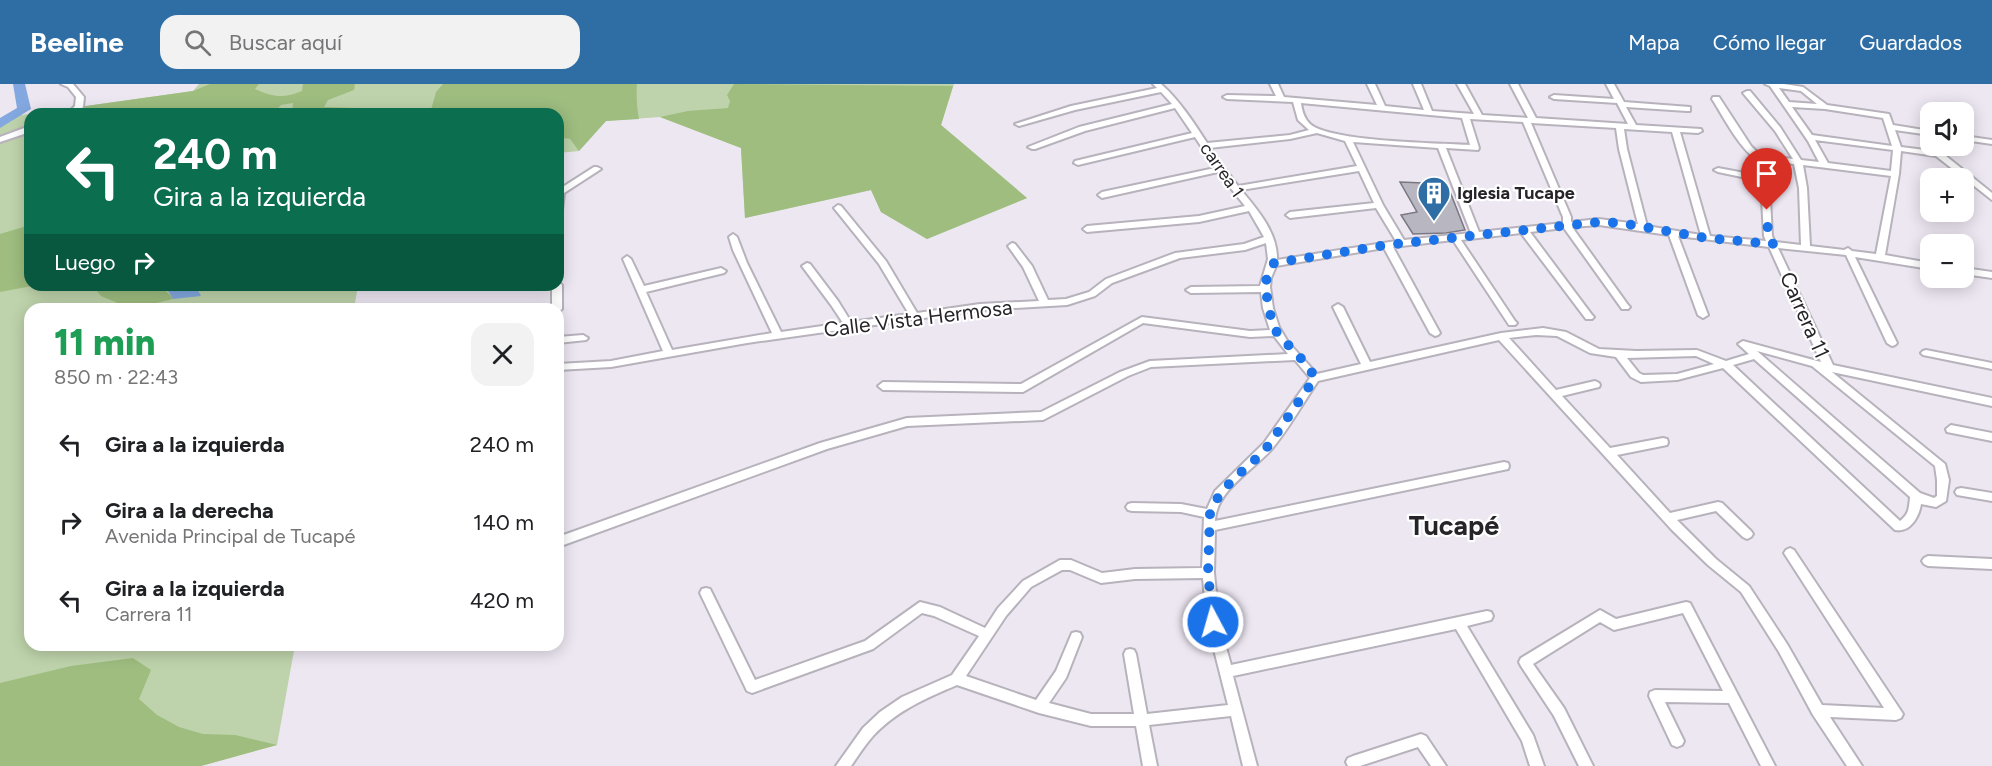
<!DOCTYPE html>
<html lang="es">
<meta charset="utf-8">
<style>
:root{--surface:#fff;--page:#f2f2f2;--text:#202124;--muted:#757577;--accent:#2f6ea5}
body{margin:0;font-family:Figtree,sans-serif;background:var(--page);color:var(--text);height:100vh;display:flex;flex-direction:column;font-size:22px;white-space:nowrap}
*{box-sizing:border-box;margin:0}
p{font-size:20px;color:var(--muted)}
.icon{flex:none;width:33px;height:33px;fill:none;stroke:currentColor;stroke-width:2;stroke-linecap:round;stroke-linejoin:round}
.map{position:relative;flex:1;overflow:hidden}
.panel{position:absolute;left:24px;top:219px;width:540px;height:348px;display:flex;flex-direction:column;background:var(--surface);border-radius:18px;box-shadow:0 3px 15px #0003}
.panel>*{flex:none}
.hud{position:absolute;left:24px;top:24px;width:540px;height:183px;border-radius:18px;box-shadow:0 3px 15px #0003;background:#0b6e4f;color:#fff;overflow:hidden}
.buttons{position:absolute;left:1920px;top:18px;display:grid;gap:12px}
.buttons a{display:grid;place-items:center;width:54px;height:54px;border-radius:12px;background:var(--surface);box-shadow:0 3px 15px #0003;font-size:30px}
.pin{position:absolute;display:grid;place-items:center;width:51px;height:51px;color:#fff;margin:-62px -26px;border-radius:50% 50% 50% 0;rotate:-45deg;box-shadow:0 0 6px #0007}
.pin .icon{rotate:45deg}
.me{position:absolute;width:66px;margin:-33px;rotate:354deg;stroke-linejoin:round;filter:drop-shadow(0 0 4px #0008)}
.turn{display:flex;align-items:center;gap:21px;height:126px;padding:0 30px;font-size:27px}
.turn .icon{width:78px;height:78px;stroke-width:2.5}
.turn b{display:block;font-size:42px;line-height:51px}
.then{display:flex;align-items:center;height:57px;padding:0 30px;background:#0003;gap:12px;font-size:22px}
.round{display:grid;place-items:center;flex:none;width:63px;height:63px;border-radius:18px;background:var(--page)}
.overview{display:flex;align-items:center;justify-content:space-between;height:102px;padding:0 30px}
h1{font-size:36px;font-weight:800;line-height:45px;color:#1e9e55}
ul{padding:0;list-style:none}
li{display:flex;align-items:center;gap:18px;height:78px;padding:0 30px}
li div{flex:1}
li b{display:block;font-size:22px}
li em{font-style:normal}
header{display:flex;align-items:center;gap:36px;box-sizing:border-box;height:84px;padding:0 30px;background:var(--accent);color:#fff}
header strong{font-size:28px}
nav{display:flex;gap:33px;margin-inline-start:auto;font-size:21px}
.search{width:420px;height:54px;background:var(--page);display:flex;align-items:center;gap:15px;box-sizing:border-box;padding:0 21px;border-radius:18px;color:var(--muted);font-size:22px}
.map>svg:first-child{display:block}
.green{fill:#bed3ab}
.forest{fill:#9ebd7f}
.water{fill:#82a8df}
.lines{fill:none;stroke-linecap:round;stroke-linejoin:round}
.river{fill:#82a8df;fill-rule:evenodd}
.building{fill:#b8b6c0;stroke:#7a7882;stroke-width:1.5}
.street-casing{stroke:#b7b2bb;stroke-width:4}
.street{fill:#fff;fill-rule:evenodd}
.route{stroke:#1a73e8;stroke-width:10;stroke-dasharray:0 18}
.labels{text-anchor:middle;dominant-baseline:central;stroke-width:4.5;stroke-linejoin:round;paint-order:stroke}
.far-street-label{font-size:18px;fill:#262428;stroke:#fff}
.far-poi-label{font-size:18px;font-weight:bold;fill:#262428;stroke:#fff;text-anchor:start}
.street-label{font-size:21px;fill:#262428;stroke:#fff}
.district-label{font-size:27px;font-weight:bold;fill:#262428;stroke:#fff}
</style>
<header>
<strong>Beeline</strong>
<div class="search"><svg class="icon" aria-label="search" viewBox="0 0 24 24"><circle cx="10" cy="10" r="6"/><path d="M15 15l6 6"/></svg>Buscar aquí</div>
<nav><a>Mapa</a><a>Cómo llegar</a><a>Guardados</a></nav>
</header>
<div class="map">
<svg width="1992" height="682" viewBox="0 0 1992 682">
<rect width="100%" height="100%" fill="#ede7f2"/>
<path class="green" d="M 199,0 L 954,0 L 941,41 L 1027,114 L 927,155 L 881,128 L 871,106 L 745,134 L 741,64 L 660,33 L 606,37 L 579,67 L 558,69 L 558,30 L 30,30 L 30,201 L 358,201 L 354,225 L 30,225 L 30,561 L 295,561 L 277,661 L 201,682 L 0,682 L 0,34 L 193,7 Z"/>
<path class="forest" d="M 210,0 L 259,0 L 255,5 C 273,13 283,15 302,7 L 303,0 L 355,0 L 354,6 L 328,16 L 324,23 L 356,24 L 363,30 L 292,30 L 293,19 L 281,21 L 273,30 L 244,28 L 235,30 L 71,30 L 79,23 L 193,7 Z
M 443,0 L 637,0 C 636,13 637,24 639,35 L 606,37 L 579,67 L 570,55 L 558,53 L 558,30 L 423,30 L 431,26 L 436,8 Z
M 734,0 L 953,2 L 941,41 L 1027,114 L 927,155 L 881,128 L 871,106 L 745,134 L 741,64 L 660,33 L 688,27 L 728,24 L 730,17 L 727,11 Z
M 30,141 L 30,201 L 37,201 L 0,208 L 0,150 Z
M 92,201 C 115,201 162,194 173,215 L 132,225 L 101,212 Z
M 133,574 L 151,586 L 139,615 L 157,631 L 179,643 L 203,650 L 235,651 L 277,661 L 201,682 L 0,682 L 0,599 L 71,582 Z"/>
<path class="water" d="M 156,201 L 195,201 L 201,212 L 173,215 L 169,208 Z"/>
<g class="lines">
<path class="river" d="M 13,0 L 25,0 L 31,25 L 0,44 L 0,34 L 17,24 Z"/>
</g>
<path class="building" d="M 1400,98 L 1447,100 L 1465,146 L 1446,149 L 1413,150 L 1401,131 L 1417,128 Z"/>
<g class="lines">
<defs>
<path id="street" d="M 61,0 L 73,0 L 84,13 L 83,23 L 76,30 L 67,30 L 75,22 L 76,13 L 68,3 Z
M 1153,0 L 1161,0 C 1180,17 1194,39 1207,59 L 1290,51 L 1309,46 L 1298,36 L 1293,18 L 1227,15 L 1223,13 L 1227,11 L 1276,12 L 1270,0 L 1278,0 L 1284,13 L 1377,21 L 1367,0 L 1375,0 L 1385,22 L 1424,26 L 1413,0 L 1421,0 L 1432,27 L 1474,30 L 1457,0 L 1465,0 L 1482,31 L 1528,34 L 1510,0 L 1518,0 L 1536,34 L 1628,40 L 1617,19 L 1554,15 L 1550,13 L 1554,11 L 1614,15 L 1606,0 L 1614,0 L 1624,18 L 1690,23 L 1690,27 L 1687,27 L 1626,23 L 1636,41 L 1701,45 L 1702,47 L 1698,49 L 1680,48 L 1710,152 L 1766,157 L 1764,152 L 1761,97 L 1718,88 L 1714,86 L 1718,84 L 1761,92 L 1760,76 C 1743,72 1722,30 1712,15 L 1713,13 L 1719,13 L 1751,62 L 1760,71 L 1793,75 L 1775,47 L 1743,9 L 1747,7 L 1750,7 L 1780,43 L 1801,76 L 1819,78 L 1808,57 L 1770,2 L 1765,0 L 1784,0 L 1803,3 L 1827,21 L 1889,30 L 1893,41 L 1930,47 L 1930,51 L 1895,46 L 1901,63 L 1941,68 L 1992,109 L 1992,116 L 1936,72 L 1901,67 L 1899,90 L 1885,171 L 1930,179 L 1930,185 L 1855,173 L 1897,259 L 1895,261 L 1892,262 L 1887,259 L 1846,171 L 1778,164 L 1833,281 L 1992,314 L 1992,322 L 1832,288 L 1945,380 L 1949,396 L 1946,417 L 1936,423 L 1921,420 C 1919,433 1910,449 1895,446 L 1723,284 L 1677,296 L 1641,298 L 1631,293 L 1616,273 L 1590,269 L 1557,252 L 1536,251 L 1509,254 L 1556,306 L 1595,297 L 1599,299 L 1600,301 L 1599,303 L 1562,312 L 1610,364 L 1663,354 L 1667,355 L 1668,358 L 1667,361 L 1617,371 L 1670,429 L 1718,418 L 1722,419 L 1751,447 L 1753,450 L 1751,453 L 1747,455 L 1743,453 L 1716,427 L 1677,436 L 1716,475 L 1749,502 L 1787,560 L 1822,621 L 1884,624 L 1784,469 L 1786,466 L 1790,464 L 1794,466 L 1903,630 L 1901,634 L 1896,636 L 1830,633 L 1862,682 L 1847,682 L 1813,631 L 1779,568 L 1741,508 L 1708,481 L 1672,446 L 1499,256 L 1318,297 C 1303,319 1288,346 1271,366 C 1252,387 1216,407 1215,437 L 1504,378 L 1508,379 L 1509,382 L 1508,385 L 1215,446 L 1214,489 L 1219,538 L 1231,581 L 1487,527 L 1491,528 L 1493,532 L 1491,536 L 1467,542 L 1533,651 L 1544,682 L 1530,682 L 1522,657 L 1456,545 L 1233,592 L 1257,682 L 1243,682 L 1231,632 L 1149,641 L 1157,682 L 1143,682 L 1136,642 L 1091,642 L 1039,629 L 957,601 C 927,614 897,626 873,652 C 865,661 858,672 851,682 L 836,682 L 863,644 L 880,628 L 902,613 L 952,591 L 979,552 L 934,532 L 922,529 L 873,565 L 752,609 L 747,607 L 700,509 L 702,505 L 706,504 L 710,505 L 755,596 L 865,557 L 920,518 L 940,523 L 985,544 L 998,524 L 1023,497 L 1060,476 L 1071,476 L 1102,489 L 1135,485 L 1202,484 L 1204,433 L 1181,428 L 1132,427 L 1128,426 L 1126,423 L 1128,420 L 1132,419 L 1181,420 L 1207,425 L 1215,407 L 1264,359 L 1310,294 L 1295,276 L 1151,283 L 1128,292 L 1043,336 L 907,342 L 827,365 L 558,463 L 558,453 L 820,359 L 907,334 L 1041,328 L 1120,288 L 1150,277 L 1288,270 L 1274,252 L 1250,253 L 1143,239 L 1023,308 L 883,306 L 878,302 L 883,298 L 1021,300 L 1142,233 L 1250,247 L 1270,246 L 1263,224 L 1261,208 L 1191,209 L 1186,206 L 1191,203 L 1260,202 L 1268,175 L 1266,159 L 1245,166 L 1180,174 L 1112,199 L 1095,212 L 1067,221 L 980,226 L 747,259 L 611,283 L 558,286 L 558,280 L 611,277 L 663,267 L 623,175 L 627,172 L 631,175 L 644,202 L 721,184 L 726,187 L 724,189 L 646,208 L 672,266 L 772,249 L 733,166 L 729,153 L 733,150 L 737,153 L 747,179 L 781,248 L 843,239 L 831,221 L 802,182 L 807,179 L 810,180 L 838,217 L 851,238 L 909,230 L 879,180 L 834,124 L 838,121 L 841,122 L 886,177 L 917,229 L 980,220 L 1039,217 L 1023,183 L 1008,162 L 1012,159 L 1015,160 L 1032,182 L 1048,216 L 1066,215 L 1089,208 L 1106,195 L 1175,169 L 1244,160 L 1264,153 L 1249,127 L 1199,138 L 1087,148 L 1083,145 L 1087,142 L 1199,132 L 1245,122 L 1218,88 L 1102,114 L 1098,111 L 1102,108 L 1215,84 L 1195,53 L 1078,81 L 1074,79 L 1075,77 L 1192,49 L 1175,24 L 1085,47 L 1035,65 L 1032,65 L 1028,63 L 1079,43 L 1172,20 L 1161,8 L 1075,26 L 1019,42 L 1015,40 L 1071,22 L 1157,4 ZM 1779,4 L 1801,7 L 1817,20 L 1789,18 ZM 1301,19 L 1462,34 L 1470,61 C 1438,59 1331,58 1310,40 C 1304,34 1302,27 1301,19 ZM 1792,23 L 1825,25 L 1883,34 L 1892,62 L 1812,51 ZM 1470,35 L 1523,38 L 1563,133 L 1563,139 L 1479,148 L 1446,64 L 1478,66 L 1479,64 ZM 1531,39 L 1616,44 L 1619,65 L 1638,140 L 1599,135 L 1571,138 L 1571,133 ZM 1624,45 L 1672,48 L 1701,151 L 1647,142 L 1627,65 ZM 1317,49 L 1345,57 L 1357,82 L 1238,102 L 1209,64 L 1290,55 ZM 1815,56 L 1893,66 L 1891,87 L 1828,79 ZM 1353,58 L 1438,64 L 1471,149 L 1404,156 L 1383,121 ZM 1768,77 L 1794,80 L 1799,104 L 1801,161 L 1775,158 L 1772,152 ZM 1803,81 L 1891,92 L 1876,170 L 1852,167 L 1848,164 L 1844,166 L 1810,162 L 1807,104 ZM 1359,87 L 1374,119 L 1290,128 L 1286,131 L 1290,134 L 1376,124 L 1396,157 L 1277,176 C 1278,149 1257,125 1241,106 ZM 1599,141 L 1669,151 L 1698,231 L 1703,234 L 1708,231 L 1678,152 L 1769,163 L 1821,278 L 1743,257 L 1738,260 L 1749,270 L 1726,277 L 1697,266 L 1636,267 L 1599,265 L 1566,248 L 1543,244 L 1501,249 L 1370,278 L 1343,223 L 1338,220 L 1333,223 L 1361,280 L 1317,290 L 1288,258 L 1279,243 L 1273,224 L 1270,203 L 1271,194 L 1276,182 L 1384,164 L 1430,249 L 1435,252 L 1438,251 L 1440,249 L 1393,163 L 1453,156 L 1509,241 L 1515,241 L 1517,239 L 1515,237 L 1461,156 L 1521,149 L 1586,235 L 1592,235 L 1594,233 L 1592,231 L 1530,148 L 1564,144 L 1622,225 L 1628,225 L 1630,223 L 1628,221 L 1572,143 ZM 1757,267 L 1812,282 L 1935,382 L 1937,396 L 1937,412 L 1934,414 L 1920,409 ZM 1696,272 L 1714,280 L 1677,290 L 1643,291 L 1639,289 L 1627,274 ZM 1754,275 L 1910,413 C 1909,424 1909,430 1900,437 L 1733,281 ZM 1062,486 L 1070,486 L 1101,499 L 1135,495 L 1203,494 L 1207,538 L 1228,621 L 1147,630 L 1136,570 L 1134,566 L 1130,565 L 1126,566 L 1124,570 L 1134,630 L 1091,630 L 1049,619 L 1066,594 L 1082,553 L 1080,549 L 1076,548 L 1072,549 L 1056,587 L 1036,616 L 966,592 L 1006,532 L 1031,503 Z
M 27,43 L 30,43 L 30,48 L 0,58 L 0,53 Z
M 1964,52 L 1992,56 L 1992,60 L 1964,56 Z
M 594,83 L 597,83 L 601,85 L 564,109 L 562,126 L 558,129 L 558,106 Z
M 1964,184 L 1992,188 L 1992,194 L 1964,190 Z
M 558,198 L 562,201 L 562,225 L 558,228 L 558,225 L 552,225 L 552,201 L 558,201 Z
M 583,251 L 588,254 L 586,256 L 558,259 L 558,253 Z
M 1926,266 L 1992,279 L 1992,285 L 1923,271 L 1921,269 L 1923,267 Z
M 1951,341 L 1992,349 L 1992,357 L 1947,348 L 1946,345 Z
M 1961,404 L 1992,409 L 1992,417 L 1957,411 L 1955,408 L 1957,405 Z
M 1928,472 L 1992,475 L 1992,485 L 1928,482 L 1924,480 L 1922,477 L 1924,474 Z
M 1686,518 L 1690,519 L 1775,682 L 1761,682 L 1729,619 L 1665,618 L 1684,657 L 1682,661 L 1677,663 L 1672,661 L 1649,612 L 1650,608 L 1655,606 L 1723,607 L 1683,529 L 1614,546 L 1600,538 L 1533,580 L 1564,624 L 1593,682 L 1579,682 L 1554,632 L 1521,582 L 1519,578 L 1521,574 L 1600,526 L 1616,535 Z
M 1421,650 L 1426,652 L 1446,682 L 1431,682 L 1418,663 L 1360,682 L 1348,682 L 1346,678 L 1348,674 L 1353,672 Z"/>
</defs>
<use href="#street" class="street-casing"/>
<use href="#street" class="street"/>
</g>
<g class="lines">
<path class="route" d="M 1213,538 L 1208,489 L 1210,430 L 1213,420 L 1233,395 L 1251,380 L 1268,362 L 1315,294 L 1308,282 L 1277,249 L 1269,227 L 1265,199 L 1274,179 L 1387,161 L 1599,138 L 1621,139 L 1706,154 L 1773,160 L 1768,152 L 1767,126"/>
</g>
<defs>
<symbol id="building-pin" viewBox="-11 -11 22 30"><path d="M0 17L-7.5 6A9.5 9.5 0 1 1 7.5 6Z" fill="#2f6ea5" stroke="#fff"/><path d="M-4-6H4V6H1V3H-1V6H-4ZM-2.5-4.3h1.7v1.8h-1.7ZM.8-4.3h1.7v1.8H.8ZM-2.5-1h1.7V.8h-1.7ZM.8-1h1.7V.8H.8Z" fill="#fff"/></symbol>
</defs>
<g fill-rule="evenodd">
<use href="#building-pin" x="1415" y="90" width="38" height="52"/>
</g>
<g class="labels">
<g class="far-street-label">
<text transform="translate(1222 86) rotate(55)">carrea 1</text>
</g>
<g class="far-poi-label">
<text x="1457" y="109">Iglesia Tucape</text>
</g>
<g class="street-label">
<text transform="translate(1805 231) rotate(66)">Carrera 11</text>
<text transform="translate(918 234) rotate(-7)">Calle Vista Hermosa</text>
</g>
<g class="district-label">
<text x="1454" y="441">Tucapé</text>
</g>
</g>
</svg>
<div class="buttons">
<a><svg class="icon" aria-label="sound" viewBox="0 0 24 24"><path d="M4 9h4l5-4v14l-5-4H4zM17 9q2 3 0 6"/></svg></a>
<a>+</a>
<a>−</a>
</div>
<div class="pin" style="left:1767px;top:126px;background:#d93025"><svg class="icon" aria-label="arrive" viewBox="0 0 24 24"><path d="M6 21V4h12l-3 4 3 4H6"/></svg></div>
<svg class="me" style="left:1213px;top:538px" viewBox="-20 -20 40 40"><circle r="17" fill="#1a73e8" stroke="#fff" stroke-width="3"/><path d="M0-11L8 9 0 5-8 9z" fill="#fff"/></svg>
<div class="hud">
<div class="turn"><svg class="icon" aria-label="left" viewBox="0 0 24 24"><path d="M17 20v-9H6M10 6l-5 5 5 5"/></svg><div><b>240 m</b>Gira a la izquierda</div></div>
<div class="then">Luego<svg class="icon" aria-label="right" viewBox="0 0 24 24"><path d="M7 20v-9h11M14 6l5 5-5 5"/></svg></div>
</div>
<section class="panel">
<div class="overview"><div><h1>11 min</h1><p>850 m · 22:43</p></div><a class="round"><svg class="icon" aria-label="close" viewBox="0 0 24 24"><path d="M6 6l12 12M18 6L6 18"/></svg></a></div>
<ul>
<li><svg class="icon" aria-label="left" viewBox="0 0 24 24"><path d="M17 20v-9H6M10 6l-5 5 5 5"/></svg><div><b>Gira a la izquierda</b></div><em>240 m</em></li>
<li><svg class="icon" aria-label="right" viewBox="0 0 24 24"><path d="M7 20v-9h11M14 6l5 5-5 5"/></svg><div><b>Gira a la derecha</b><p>Avenida Principal de Tucapé</p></div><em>140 m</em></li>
<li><svg class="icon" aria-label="left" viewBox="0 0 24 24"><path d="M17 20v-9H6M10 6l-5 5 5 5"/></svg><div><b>Gira a la izquierda</b><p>Carrera 11</p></div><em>420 m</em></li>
</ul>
</section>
</div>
